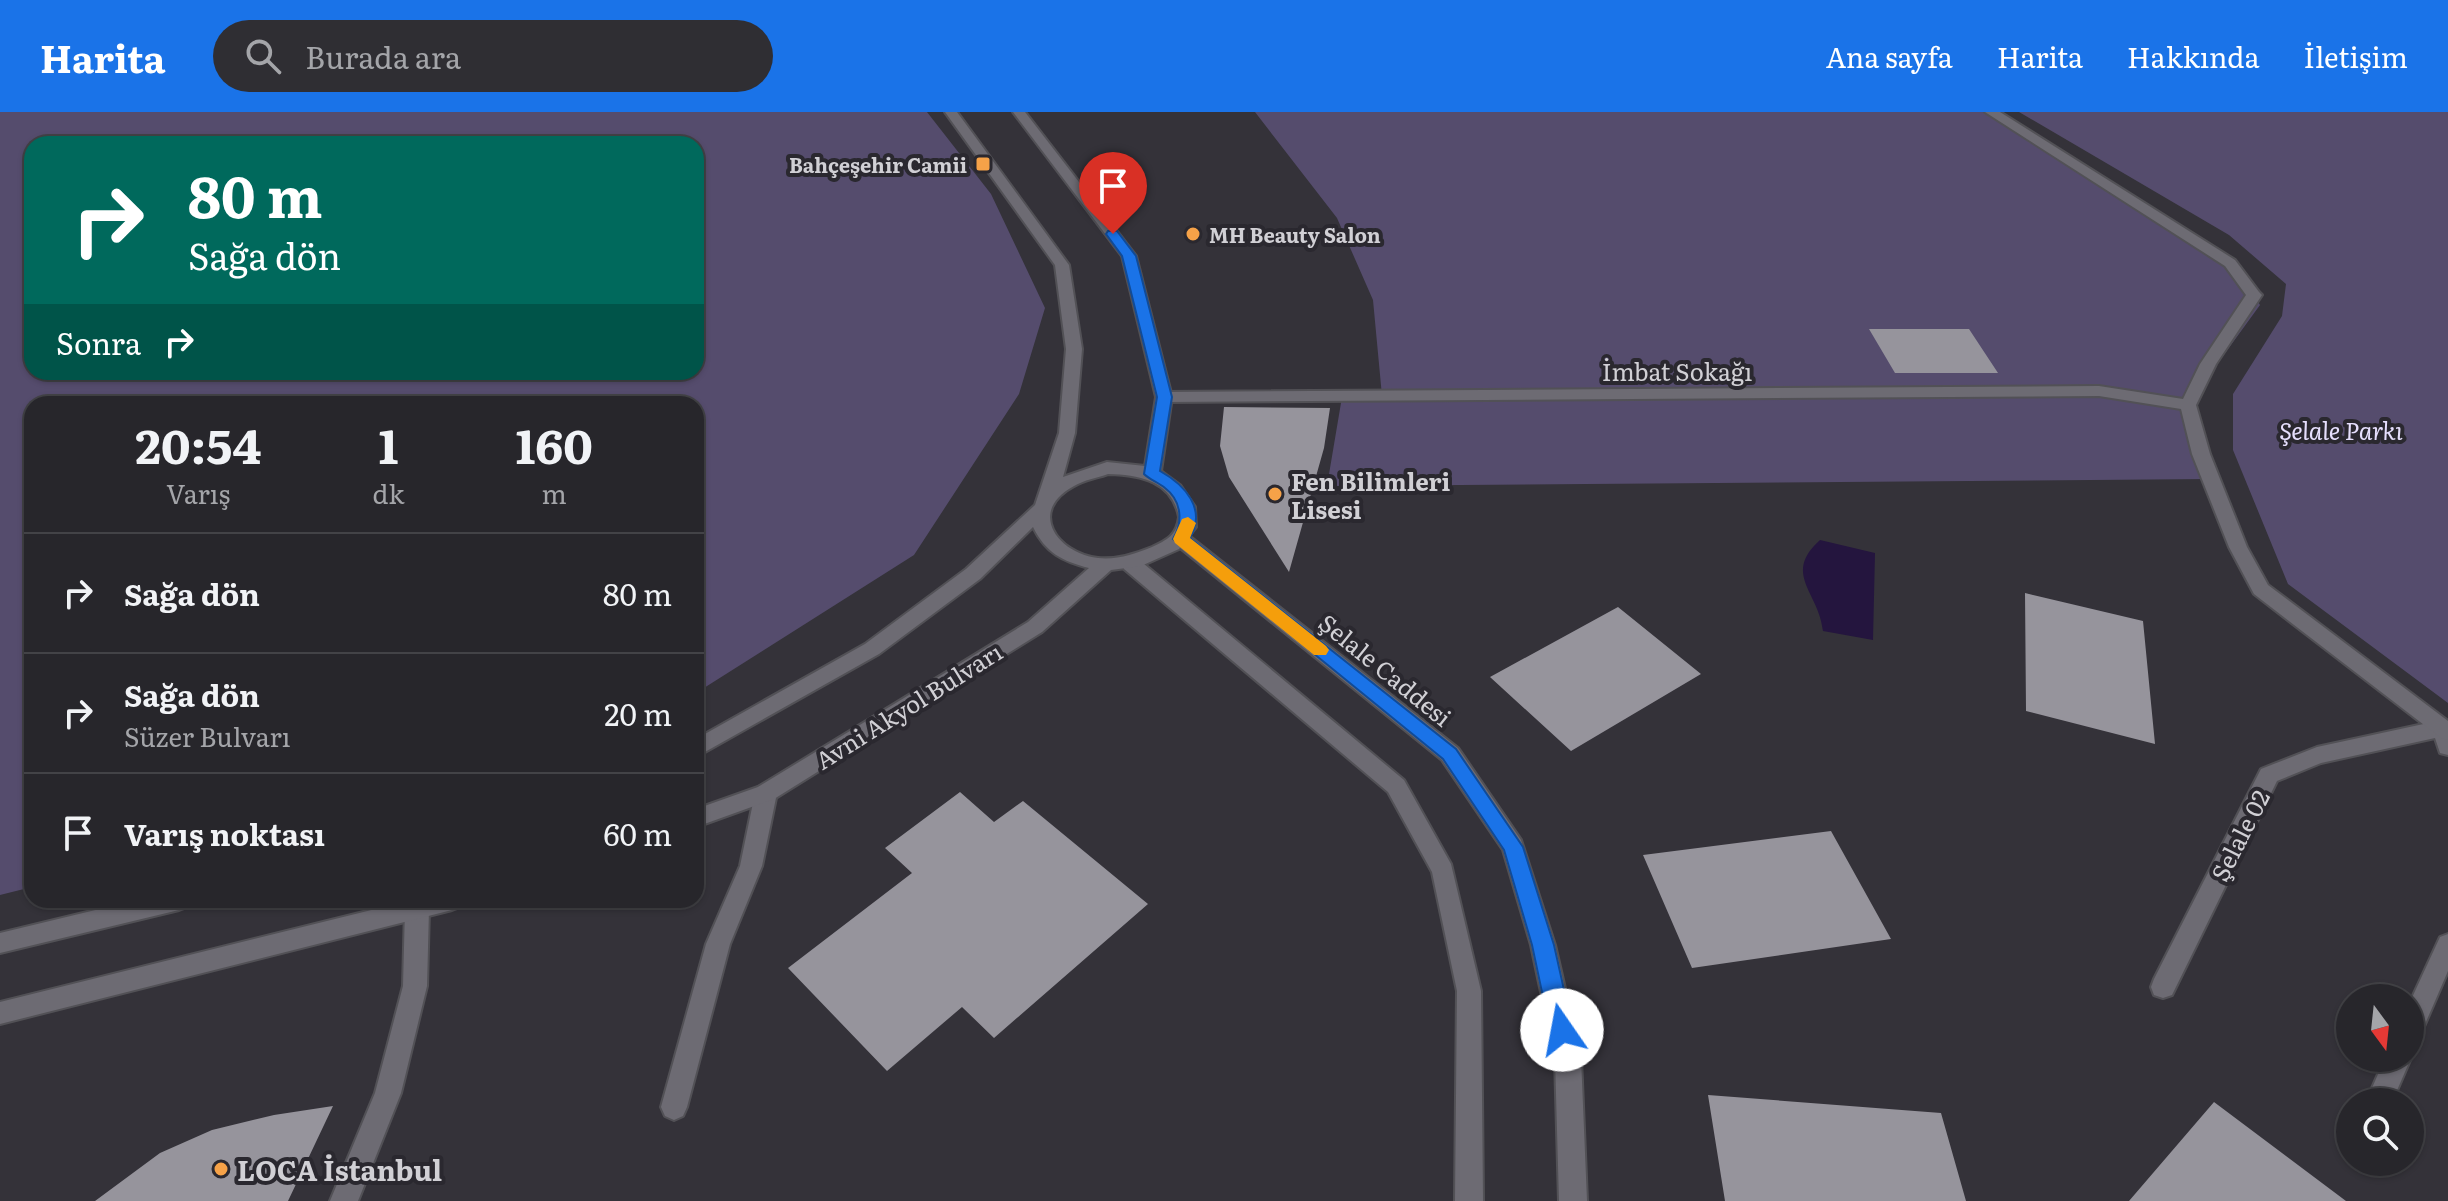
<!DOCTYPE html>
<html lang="tr">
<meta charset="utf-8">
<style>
:root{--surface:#27262b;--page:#2f2e33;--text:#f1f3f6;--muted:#a4a5a9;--line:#434347;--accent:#1a73e8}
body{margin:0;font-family:Literata,serif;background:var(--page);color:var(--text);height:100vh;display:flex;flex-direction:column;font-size:30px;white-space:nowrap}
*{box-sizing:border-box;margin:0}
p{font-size:26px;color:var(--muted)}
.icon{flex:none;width:44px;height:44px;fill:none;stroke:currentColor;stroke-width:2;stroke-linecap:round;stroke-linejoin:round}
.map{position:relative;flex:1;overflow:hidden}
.drawer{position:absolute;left:24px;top:284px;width:680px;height:512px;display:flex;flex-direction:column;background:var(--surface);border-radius:24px;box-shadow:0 2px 6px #0004,0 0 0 2px var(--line)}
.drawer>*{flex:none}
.top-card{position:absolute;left:24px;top:24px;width:680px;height:244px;border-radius:24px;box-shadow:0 2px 6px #0004,0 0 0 2px var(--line);background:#00695c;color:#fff;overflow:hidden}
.needle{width:52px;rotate:165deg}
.controls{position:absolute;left:2336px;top:872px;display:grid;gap:16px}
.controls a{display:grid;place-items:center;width:88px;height:88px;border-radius:50%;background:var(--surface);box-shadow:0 2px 6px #0004,0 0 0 2px var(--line);font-size:40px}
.pin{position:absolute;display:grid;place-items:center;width:68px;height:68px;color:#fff;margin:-82px -34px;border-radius:50% 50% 50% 0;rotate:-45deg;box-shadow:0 0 8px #0007}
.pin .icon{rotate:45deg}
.me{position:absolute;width:88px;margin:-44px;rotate:348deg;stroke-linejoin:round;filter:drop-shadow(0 0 6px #0008)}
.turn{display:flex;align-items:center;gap:28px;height:168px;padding:0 32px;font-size:36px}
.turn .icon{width:104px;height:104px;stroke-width:2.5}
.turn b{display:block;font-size:56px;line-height:68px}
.then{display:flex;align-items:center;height:76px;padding:0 32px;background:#0003;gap:16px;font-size:30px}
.eta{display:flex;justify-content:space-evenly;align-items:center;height:136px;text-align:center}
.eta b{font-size:48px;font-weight:700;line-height:56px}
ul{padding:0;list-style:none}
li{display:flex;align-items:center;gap:24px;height:120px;padding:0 32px;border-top:2px solid var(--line)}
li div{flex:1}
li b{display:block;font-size:30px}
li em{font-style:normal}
header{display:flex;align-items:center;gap:48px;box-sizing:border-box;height:112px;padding:0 40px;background:var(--accent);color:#fff}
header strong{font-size:38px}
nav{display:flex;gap:44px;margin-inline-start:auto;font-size:28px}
.search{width:560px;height:72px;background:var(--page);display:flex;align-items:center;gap:20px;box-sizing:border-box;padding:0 28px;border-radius:44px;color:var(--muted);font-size:30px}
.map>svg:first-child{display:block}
.green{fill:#554c6d;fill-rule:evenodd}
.water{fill:#24153e}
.building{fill:#96949c}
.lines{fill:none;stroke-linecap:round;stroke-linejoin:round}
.lane-casing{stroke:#525156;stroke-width:4}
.street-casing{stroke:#525156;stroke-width:4}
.secondary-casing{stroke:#525156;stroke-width:4}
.lane{fill:#6d6b73;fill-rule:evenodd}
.street{fill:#6d6b73;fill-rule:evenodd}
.secondary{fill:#6d6b73;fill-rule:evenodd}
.route{fill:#1a73e8;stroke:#114b97;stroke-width:2}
.slow{fill:#f59e0b}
.poi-dot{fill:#f6a248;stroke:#2a282f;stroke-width:3}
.labels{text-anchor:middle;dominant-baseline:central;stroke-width:8;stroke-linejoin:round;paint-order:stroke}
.far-poi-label{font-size:20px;font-weight:bold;fill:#d1d0d5;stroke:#2a282f;text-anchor:end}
.street-label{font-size:24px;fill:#d1d0d5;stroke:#2a282f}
.park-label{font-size:24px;font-style:italic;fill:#e6dffd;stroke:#2a282f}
.poi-label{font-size:24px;font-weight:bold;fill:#d1d0d5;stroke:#2a282f;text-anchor:start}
.near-poi-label{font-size:28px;font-weight:bold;fill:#d1d0d5;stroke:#2a282f;text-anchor:start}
</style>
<header>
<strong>Harita</strong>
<div class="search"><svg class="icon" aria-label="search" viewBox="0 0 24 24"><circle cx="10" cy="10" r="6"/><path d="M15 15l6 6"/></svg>Burada ara</div>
<nav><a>Ana sayfa</a><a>Harita</a><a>Hakkında</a><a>İletişim</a></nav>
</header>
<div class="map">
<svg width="2448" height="1089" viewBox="0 0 2448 1089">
<rect width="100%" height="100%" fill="#343239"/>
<path class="green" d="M 0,0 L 927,0 L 991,82 L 1045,196 L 1019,282 L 914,443 L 696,581 L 696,292 L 32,292 L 32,775 L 0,783 ZM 32,32 L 696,32 L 696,260 L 32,260 Z
M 1255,0 L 1991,0 L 2233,151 L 2260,193 L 2188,292 L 2211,367 L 1327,374 L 1342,285 L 1382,284 L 1373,188 L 1337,106 Z
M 2019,0 L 2448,0 L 2448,591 L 2288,472 L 2233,338 L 2233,282 L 2282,204 L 2286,172 L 2229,123 Z"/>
<path class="water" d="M 1820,428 L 1875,441 L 1873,528 L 1823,519 C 1819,480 1782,462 1820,428 Z"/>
<path class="building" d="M 1869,217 L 1969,217 L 1998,261 L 1895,261 Z
M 1224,295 L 1330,296 L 1324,336 L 1289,460 L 1229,365 L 1220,334 Z
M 2025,481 L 2143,509 L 2155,632 L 2026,599 Z
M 1618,495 L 1701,562 L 1571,639 L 1490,565 Z
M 960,680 L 994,710 L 1023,689 L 1148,792 L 994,926 L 962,895 L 887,959 L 788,856 L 912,761 L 885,736 Z
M 1831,719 L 1891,827 L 1692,856 L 1643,743 Z
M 1708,983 L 1941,1001 L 1966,1089 L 1725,1089 Z
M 2214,990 L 2346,1089 L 2129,1089 Z
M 333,994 L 288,1089 L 95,1089 L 160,1041 L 212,1018 L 274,1003 Z"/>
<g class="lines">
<defs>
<path id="lane" d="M 2442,608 L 2448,610 L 2448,643 L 2440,641 L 2435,626 L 2321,651 L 2277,669 L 2172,883 L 2163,886 L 2154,883 L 2151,875 L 2154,867 L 2261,657 L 2317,635 Z
M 766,672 L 774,675 L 777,681 L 762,754 L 730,832 L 687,995 L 683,1004 L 674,1008 L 665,1004 L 661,995 L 706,832 L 740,754 L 755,681 L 758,675 Z
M 420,788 L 425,790 L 429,797 L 427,874 L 401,981 L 358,1089 L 330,1089 L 375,981 L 403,874 L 405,797 L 409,790 Z
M 2448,822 L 2448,859 L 2419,926 L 2410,930 L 2410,890 L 2440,825 Z
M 2410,944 L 2411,946 L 2392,990 L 2366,990 L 2385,946 Z"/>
<path id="street" d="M 1985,0 L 2000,0 L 2235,148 L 2259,180 L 2262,183 L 2216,252 L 2196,293 L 2210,342 L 2247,435 L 2268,473 L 2448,609 L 2448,628 L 2441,626 L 2254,482 L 2229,435 L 2192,342 L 2181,297 L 2099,284 L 1164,290 L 1156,285 L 1164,280 L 2099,274 L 2183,287 L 2200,252 L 2246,183 L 2225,154 Z
M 1181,421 L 1188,423 L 1458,636 L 1521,728 L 1555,833 L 1581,946 L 1587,1089 L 1559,1089 L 1555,946 L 1531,833 L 1503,738 L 1442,648 L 1174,431 L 1172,427 L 1174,423 Z
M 1131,446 L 1138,447 L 1404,668 L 1451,752 L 1481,879 L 1483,1089 L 1455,1089 L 1457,879 L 1432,760 L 1388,680 L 1124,457 L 1122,452 L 1124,447 Z"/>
<path id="secondary" d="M 945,0 L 957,0 L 1069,153 L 1082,237 L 1075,321 L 1063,365 L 1107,350 L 1145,354 L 1156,285 L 1122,144 L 1013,0 L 1025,0 L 1136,144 L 1172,285 L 1161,359 L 1180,373 L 1195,395 L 1196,415 L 1179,437 L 1141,454 L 1111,458 L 1042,520 L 774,687 L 696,715 L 696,697 L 758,675 L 886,597 L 1028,510 L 1089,456 C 1062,449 1046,441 1033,415 L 980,467 L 879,542 L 696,645 L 696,627 L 865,532 L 966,457 L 1035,393 L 1059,321 L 1066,237 L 1055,153 ZM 1108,362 C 1141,363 1172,369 1179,405 C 1177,423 1167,428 1152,435 C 1135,442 1117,448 1098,446 C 1057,441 1027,399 1074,374 C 1084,368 1097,366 1108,362 Z
M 137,788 L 191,788 L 187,795 L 179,798 L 0,841 L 0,821 Z
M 412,788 L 464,788 L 460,795 L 452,798 L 0,912 L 0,890 Z"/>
</defs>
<use href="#lane" class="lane-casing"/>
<use href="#street" class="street-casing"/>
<use href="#secondary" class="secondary-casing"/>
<use href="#lane" class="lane"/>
<use href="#street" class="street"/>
<use href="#secondary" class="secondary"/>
</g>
<path class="route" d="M 1108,119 L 1117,119 L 1136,144 L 1172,285 L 1160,359 C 1185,373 1207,397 1190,426 L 1456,637 L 1523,735 L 1554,833 L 1573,918 L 1570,925 L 1562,928 L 1554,925 L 1550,918 L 1532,833 L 1504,738 L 1443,647 L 1173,427 C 1183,410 1182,389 1165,376 C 1158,370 1150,368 1144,362 L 1157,285 L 1122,144 L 1106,122 Z"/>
<path class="slow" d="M 1188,405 L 1196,411 L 1190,426 L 1326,534 L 1329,538 L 1326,543 L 1314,543 L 1175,431 L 1173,427 L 1182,407 Z"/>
<g class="poi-dot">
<rect x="975" y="44" width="16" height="16" rx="4"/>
<circle cx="1193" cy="122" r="8"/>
<circle cx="1275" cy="382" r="8"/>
<circle cx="221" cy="1057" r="8"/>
</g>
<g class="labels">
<g class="far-poi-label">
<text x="967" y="52">Bahçeşehir Camii</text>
<text x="1209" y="122" text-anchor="start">MH Beauty Salon</text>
</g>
<g class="street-label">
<text x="1677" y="258">İmbat Sokağı</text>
<text transform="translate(1386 557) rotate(39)">Şelale Caddesi</text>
<text transform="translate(908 593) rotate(-32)">Avni Akyol Bulvarı</text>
<text transform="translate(2239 723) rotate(-63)">Şelale 02</text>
</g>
<g class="park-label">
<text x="2341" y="317">Şelale Parkı</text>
</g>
<g class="poi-label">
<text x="1291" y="368">Fen Bilimleri<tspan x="1291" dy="28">Lisesi</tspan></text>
</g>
<g class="near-poi-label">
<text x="237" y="1057">LOCA İstanbul</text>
</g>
</g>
</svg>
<div class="controls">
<a><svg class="needle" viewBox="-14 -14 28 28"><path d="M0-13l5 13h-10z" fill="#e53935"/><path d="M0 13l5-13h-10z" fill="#a4a5a9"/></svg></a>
<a><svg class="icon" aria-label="search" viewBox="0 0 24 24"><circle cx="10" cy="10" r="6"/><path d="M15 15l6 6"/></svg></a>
</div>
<div class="pin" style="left:1113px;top:122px;background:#d93025"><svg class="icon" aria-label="arrive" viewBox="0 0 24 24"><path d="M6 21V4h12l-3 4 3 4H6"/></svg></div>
<svg class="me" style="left:1562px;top:918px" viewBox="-20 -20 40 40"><circle r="19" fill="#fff"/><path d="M0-13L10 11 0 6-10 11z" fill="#1a73e8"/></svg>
<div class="top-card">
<div class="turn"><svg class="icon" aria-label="right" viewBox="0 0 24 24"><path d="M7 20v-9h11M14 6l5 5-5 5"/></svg><div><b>80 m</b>Sağa dön</div></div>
<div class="then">Sonra<svg class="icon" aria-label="right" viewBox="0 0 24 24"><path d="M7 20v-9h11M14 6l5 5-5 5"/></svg></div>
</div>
<section class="drawer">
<div class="eta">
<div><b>20:54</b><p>Varış</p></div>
<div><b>1</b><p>dk</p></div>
<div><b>160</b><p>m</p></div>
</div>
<ul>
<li><svg class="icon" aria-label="right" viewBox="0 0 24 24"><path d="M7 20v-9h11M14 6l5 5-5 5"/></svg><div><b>Sağa dön</b></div><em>80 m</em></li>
<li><svg class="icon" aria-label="right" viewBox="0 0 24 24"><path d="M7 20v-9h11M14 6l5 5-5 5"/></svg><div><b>Sağa dön</b><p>Süzer Bulvarı</p></div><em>20 m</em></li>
<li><svg class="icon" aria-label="arrive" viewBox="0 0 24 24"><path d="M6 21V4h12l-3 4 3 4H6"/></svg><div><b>Varış noktası</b></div><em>60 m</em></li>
</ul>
</section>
</div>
